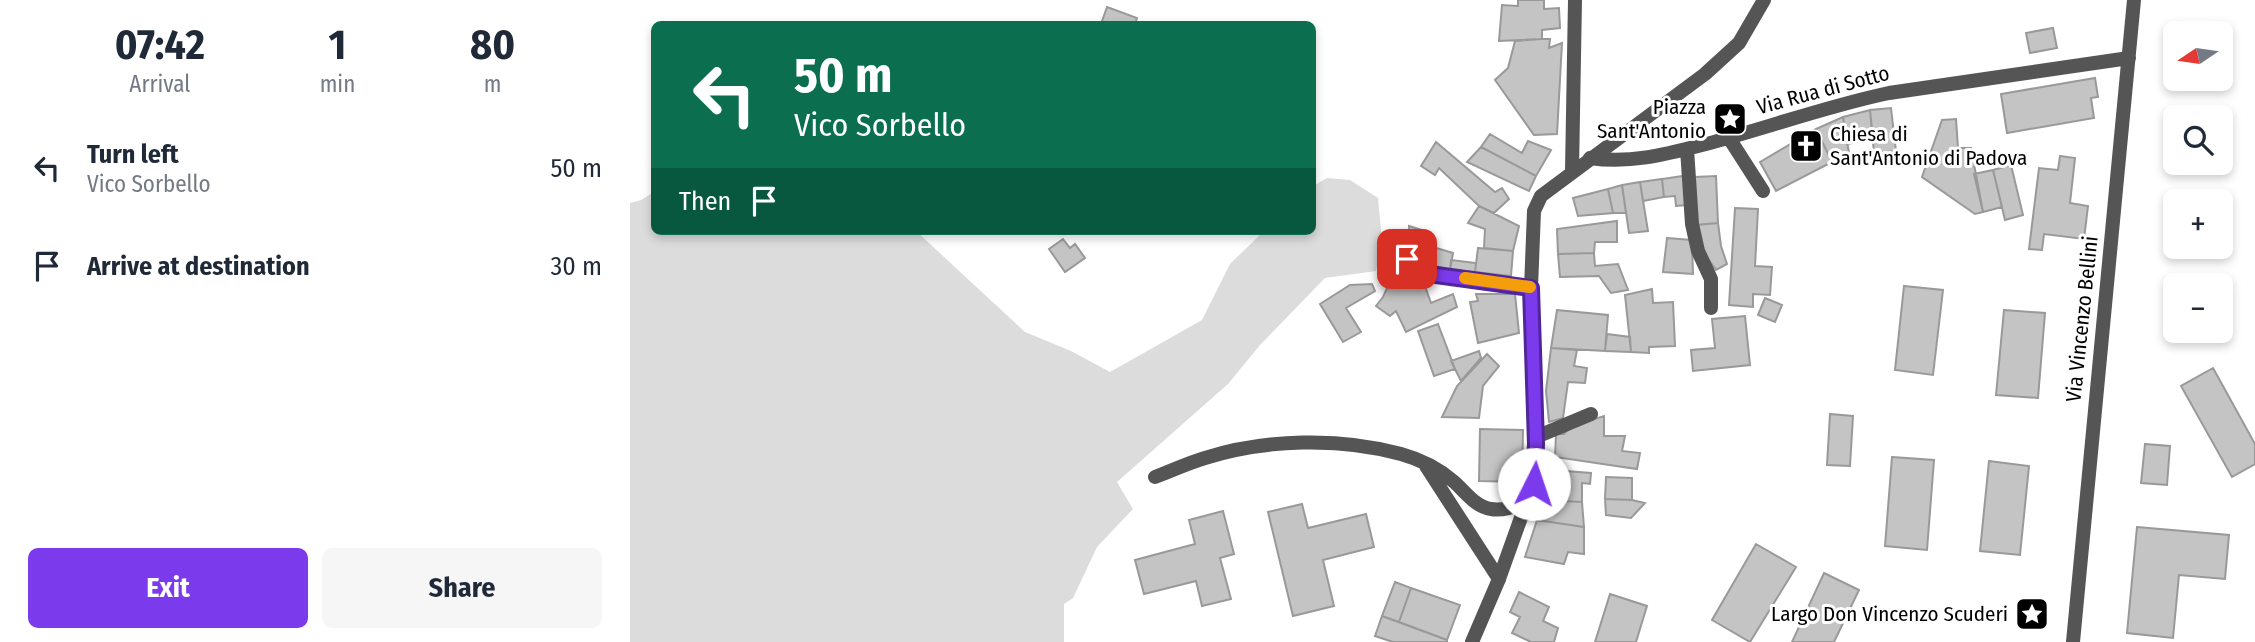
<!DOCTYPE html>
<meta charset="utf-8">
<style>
:root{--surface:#fff;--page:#f6f6f7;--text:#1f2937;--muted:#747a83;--accent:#7c3aed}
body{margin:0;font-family:"Fira Sans Condensed",sans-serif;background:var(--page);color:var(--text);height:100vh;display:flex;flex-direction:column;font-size:26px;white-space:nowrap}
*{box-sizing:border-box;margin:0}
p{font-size:23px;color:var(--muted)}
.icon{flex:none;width:38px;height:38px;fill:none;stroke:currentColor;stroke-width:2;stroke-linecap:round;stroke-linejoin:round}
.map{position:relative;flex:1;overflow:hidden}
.side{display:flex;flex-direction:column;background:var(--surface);width:630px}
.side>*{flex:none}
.banner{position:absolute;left:21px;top:21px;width:665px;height:214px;border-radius:10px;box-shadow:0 4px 10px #0003;background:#0b6e4f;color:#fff;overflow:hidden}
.needle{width:46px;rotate:257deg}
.tools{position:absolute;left:1533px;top:21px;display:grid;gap:14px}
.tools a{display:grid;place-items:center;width:70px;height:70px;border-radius:10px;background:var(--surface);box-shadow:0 4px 10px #0003;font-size:35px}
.pin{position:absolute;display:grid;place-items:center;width:60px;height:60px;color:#fff;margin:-30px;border-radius:14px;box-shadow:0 4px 10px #0006}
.me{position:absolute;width:77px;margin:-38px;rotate:4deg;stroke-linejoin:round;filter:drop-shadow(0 0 5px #0008)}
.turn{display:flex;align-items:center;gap:24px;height:147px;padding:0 28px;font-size:32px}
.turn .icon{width:91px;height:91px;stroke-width:2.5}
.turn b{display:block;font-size:49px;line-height:60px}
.then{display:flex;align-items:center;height:66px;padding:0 28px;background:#0003;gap:14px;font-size:26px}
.eta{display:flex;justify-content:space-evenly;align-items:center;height:119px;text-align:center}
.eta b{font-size:42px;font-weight:700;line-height:49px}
.primary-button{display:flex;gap:14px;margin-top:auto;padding:14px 28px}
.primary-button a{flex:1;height:80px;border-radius:10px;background:var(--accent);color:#fff;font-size:28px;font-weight:700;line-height:80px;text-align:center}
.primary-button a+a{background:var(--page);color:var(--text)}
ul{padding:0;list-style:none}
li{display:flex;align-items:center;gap:21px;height:98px;padding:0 28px}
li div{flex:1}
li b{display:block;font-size:26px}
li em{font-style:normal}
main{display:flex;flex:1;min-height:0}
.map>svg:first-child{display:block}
.green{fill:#dcdcdc}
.building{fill:#c4c4c4;stroke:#999;stroke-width:2}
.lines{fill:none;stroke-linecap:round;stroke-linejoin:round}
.minor{stroke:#555;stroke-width:14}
.tertiary{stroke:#555;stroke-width:14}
.route-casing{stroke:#51269a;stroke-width:18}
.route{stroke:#7c3aed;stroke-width:12}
.slow{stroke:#f59e0b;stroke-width:12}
.labels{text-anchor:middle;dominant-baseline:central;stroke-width:6;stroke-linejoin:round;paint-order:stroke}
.street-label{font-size:21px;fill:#000;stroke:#fff}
.poi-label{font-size:21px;fill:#000;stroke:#fff;text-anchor:end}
</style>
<main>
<section class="side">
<div class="eta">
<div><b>07:42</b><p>Arrival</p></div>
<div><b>1</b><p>min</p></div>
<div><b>80</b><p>m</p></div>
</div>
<ul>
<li><svg class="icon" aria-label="left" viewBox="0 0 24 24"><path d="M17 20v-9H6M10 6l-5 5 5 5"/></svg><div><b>Turn left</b><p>Vico Sorbello</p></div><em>50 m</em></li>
<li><svg class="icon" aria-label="arrive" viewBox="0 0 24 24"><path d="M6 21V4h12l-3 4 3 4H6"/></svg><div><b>Arrive at destination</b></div><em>30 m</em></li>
</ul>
<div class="primary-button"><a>Exit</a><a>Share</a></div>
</section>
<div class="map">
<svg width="1625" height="642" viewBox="0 0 1625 642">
<rect width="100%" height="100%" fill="#fff"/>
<path class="green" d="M 697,178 L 720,180 L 748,198 L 752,241 L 746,271 L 695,278 L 630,345 L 598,384 L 487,482 L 503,509 L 467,547 L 443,598 L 434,604 L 434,642 L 0,642 L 0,203 L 11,200 L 24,192 L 24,231 L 286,231 L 395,332 L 441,351 L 480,372 L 572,320 L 600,264 L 634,231 L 682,231 L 683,186 Z"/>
<path class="building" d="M 888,0 L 914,0 L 914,9 L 929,8 L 930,28 L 912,30 L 912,39 L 869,41 L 872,5 L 888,6 Z
M 477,7 L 507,18 L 505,24 L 471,24 Z
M 1423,28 L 1427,48 L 1400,53 L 1396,33 Z
M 912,39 L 920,39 L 919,48 L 932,43 L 927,134 L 904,135 L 865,80 L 878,68 L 885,41 Z
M 1465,78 L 1468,97 L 1461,98 L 1464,118 L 1377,133 L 1371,94 Z
M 1261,108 L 1266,151 L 1244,153 L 1240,110 Z
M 1240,110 L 1243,139 L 1217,144 L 1213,117 Z
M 1213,117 L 1220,159 L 1202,162 L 1186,129 Z
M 1326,119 L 1328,148 L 1341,148 L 1353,212 L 1345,214 L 1292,177 L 1312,120 Z
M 1186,129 L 1202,162 L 1146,191 L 1130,162 Z
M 860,134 L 892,153 L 898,141 L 921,150 L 906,176 L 851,147 Z
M 806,142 L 865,192 L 872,188 L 879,199 L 864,213 L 849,206 L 809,168 L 805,175 L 791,166 Z
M 851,147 L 906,176 L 899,191 L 837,162 Z
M 1430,156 L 1445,158 L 1440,203 L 1458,206 L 1454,239 L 1414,234 L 1412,250 L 1399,249 L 1409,168 L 1428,170 Z
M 1381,165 L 1393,215 L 1375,220 L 1363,170 Z
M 1363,170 L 1372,207 L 1353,212 L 1344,174 Z
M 1053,176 L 1057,205 L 1046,206 L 1045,196 L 1034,197 L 1032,179 Z
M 1086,176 L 1088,223 L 1066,225 L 1065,177 Z
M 1032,179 L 1034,197 L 1013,201 L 1010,182 Z
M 1010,182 L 1018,231 L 999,233 L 992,185 Z
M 992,185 L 996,213 L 983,213 L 978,189 Z
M 978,189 L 983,213 L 948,216 L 943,198 Z
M 849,206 L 889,226 L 883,251 L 854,248 L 855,229 L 838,223 Z
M 1105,208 L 1128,209 L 1125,266 L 1142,267 L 1140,295 L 1123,294 L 1123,307 L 1099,305 Z
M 987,221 L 987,242 L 965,242 L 964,253 L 928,254 L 927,229 Z
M 1088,223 L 1091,246 L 1097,264 L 1086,270 L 1070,248 L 1066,225 Z
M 779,226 L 795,231 L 793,244 L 823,253 L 820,270 L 799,265 L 780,251 Z
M 1037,238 L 1062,240 L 1063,274 L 1033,272 Z
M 433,239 L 440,248 L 445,244 L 455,258 L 435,272 L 419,249 Z
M 848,248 L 883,251 L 881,276 L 845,272 Z
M 964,253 L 965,266 L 988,264 L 998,290 L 981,293 L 969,276 L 930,277 L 928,254 Z
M 821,260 L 846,263 L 845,272 L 820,270 Z
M 767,266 L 791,275 L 801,303 L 823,294 L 827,307 L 776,332 L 766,311 L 760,316 L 746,306 L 753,297 Z
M 742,284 L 745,291 L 716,308 L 731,332 L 713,342 L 690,304 L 720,285 Z
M 1274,286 L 1313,290 L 1303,375 L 1265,370 Z
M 1022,289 L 1023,303 L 1043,302 L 1045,346 L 1019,347 L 1019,353 L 1001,352 L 995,295 Z
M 846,294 L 885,294 L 889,333 L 848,343 L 840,302 L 848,301 Z
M 1135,298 L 1152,305 L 1145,322 L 1128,315 Z
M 927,310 L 978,315 L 975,351 L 921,348 Z
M 1374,310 L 1415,313 L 1408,398 L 1366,395 Z
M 1115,316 L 1120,365 L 1063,371 L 1061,350 L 1085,348 L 1082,319 Z
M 808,324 L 825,369 L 804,376 L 788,331 Z
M 977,334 L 1000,337 L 1001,352 L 975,351 Z
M 921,348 L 947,350 L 944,366 L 957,368 L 955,383 L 938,382 L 933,418 L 919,422 L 916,391 Z
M 849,351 L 851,358 L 831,381 L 821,361 Z
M 857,354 L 869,366 L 853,386 L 849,418 L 812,417 L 827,386 Z
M 1583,368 L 1625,444 L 1625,464 L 1602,477 L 1551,386 Z
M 1200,414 L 1223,416 L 1220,466 L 1197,465 Z
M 974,416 L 974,436 L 995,436 L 992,451 L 1010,453 L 1007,469 L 925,457 L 926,434 L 934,434 L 941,426 Z
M 850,429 L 893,430 L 892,482 L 849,481 Z
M 1515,444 L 1540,446 L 1537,485 L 1511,483 Z
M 1262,457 L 1304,460 L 1297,550 L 1255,546 Z
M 1359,461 L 1399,466 L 1390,555 L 1350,551 Z
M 922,470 L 961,473 L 960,484 L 952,483 L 952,502 L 912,500 Z
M 976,477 L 1002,478 L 1002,500 L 975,499 Z
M 975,499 L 1002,500 L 1015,503 L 1001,518 L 976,515 Z
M 912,500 L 952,502 L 954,527 L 907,520 Z
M 672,504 L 678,528 L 736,514 L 744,547 L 693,560 L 704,606 L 663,616 L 638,512 Z
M 593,511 L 604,554 L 590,558 L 601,599 L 572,606 L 566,581 L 514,594 L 505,560 L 565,544 L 559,520 Z
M 907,520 L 954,527 L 954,554 L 938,552 L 934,564 L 895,557 Z
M 1507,527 L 1599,535 L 1595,579 L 1549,575 L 1543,638 L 1497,633 Z
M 1126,544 L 1166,567 L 1120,642 L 1082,620 Z
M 1194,573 L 1229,590 L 1204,642 L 1162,642 Z
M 765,582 L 781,588 L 769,622 L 752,616 Z
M 781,588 L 830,605 L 817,640 L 769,622 Z
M 889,592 L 919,607 L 913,621 L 928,628 L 924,642 L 901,642 L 882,633 L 890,617 L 880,612 Z
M 980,594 L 1017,606 L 1006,642 L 965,642 Z
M 752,616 L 817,640 L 817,642 L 763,642 L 745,636 Z"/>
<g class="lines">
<path class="minor" d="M 1099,138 L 1133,191
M 1057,149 L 1062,224 L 1068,251 L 1081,279 L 1081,308
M 960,158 C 1001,164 1037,154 1076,144 C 1137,128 1197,106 1259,93 L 1499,58
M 942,171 L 945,0
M 777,259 L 799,274 L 901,288
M 906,437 L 961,414
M 796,466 L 869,579
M 525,477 C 541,471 558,463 575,458 C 635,439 710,437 771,454 C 789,459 809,469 823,481 C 835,491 845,507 861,509 C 874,511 886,506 897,502
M 1443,642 L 1504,0"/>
<path class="tertiary" d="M 842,642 L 869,579 L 903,484 L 906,444 L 901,288 L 904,211 L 911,196 L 1075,74 L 1109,43 L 1134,0"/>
</g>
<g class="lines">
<defs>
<path id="route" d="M 777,259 L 799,274 L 901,288 L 906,444 L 904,484"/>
</defs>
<use href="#route" class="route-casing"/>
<use href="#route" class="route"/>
<path class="slow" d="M 835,278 L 900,287"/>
</g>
<defs>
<symbol id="sight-square" viewBox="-11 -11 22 22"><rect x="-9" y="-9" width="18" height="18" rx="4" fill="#000" stroke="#fff"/><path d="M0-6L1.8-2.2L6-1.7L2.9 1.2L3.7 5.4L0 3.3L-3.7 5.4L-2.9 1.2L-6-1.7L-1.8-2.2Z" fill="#fff"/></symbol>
<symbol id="church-square" viewBox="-11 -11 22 22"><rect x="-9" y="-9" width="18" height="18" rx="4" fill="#000" stroke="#fff"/><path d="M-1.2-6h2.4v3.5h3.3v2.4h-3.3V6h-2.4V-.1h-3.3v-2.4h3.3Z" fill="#fff"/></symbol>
</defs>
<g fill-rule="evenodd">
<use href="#sight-square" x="1081" y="100" width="38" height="38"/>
<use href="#church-square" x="1157" y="127" width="38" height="38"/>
<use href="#sight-square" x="1383" y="595" width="38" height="38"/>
</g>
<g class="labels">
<g class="street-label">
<text transform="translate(1193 90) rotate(-15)">Via Rua di Sotto</text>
<text transform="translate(1452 319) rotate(-84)">Via Vincenzo Bellini</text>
</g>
<g class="poi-label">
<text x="1076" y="107">Piazza<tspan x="1076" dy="24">Sant'Antonio</tspan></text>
<text x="1200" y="134" text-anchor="start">Chiesa di<tspan x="1200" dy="24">Sant'Antonio di Padova</tspan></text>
<text x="1378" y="614">Largo Don Vincenzo Scuderi</text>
</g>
</g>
</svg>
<div class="tools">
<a><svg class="needle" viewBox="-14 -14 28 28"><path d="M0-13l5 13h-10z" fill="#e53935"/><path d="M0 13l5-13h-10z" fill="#747a83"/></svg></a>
<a><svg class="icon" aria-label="search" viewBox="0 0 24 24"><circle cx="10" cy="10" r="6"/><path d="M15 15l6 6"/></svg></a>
<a>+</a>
<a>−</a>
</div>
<div class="pin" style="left:777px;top:259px;background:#d93025"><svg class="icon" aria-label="arrive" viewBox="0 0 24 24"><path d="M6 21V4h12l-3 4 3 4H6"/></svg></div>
<svg class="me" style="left:904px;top:484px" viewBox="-20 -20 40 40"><circle r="19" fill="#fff"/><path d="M0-13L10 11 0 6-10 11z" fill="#7c3aed"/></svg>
<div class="banner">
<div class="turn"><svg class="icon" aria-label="left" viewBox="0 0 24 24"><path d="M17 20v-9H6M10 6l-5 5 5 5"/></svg><div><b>50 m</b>Vico Sorbello</div></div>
<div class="then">Then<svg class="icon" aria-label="arrive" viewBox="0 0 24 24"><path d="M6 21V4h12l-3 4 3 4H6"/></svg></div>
</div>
</div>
</main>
